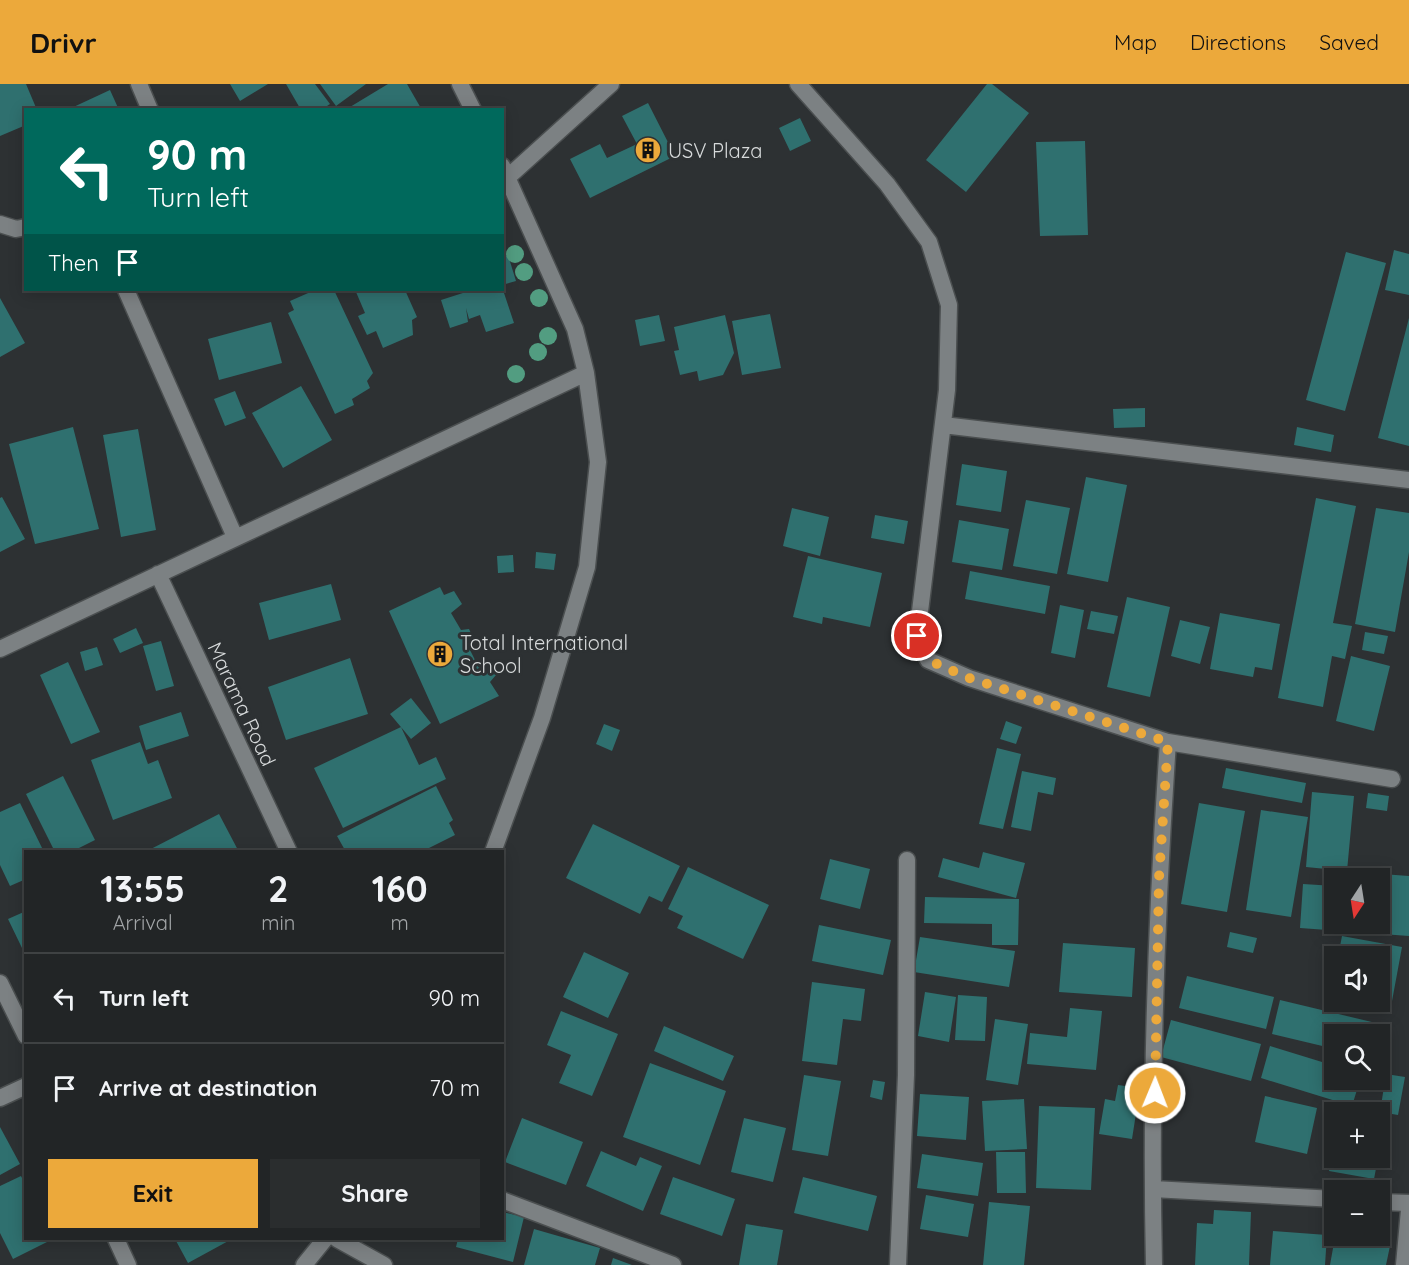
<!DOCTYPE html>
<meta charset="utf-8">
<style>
:root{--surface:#222526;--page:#2a2d2e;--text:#f1f3f6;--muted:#a2a5a7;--line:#3f4243;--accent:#eca93b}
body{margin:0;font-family:Quicksand,sans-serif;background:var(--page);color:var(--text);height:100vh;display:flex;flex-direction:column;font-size:22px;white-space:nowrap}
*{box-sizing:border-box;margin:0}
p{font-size:20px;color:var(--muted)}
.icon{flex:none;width:33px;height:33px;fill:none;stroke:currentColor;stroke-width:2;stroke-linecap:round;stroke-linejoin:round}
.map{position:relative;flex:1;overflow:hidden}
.details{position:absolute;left:24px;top:766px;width:480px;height:390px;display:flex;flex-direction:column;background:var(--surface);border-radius:0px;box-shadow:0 3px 15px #0003,0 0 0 2px var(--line)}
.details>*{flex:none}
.hud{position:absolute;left:24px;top:24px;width:480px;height:183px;border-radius:0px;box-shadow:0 3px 15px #0003,0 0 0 2px var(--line);background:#00695c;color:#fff;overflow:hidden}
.needle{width:39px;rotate:192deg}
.controls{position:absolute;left:1324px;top:784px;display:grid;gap:12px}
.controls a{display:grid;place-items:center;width:66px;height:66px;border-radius:0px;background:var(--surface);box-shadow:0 3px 15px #0003,0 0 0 2px var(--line);font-size:30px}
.pin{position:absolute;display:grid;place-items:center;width:51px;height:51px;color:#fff;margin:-26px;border:3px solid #fff;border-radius:50%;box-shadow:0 2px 6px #0007}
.me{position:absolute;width:66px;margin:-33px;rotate:1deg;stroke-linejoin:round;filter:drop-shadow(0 0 4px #0008)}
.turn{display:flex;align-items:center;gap:21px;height:126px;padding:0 24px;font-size:27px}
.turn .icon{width:78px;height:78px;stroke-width:2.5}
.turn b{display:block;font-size:42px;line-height:51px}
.then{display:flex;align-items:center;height:57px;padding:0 24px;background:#0003;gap:12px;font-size:22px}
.eta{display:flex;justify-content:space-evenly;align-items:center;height:102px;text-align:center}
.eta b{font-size:36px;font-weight:800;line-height:42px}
.action{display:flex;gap:12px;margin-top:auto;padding:12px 24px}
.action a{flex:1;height:69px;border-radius:0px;background:var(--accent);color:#111;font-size:24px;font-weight:800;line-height:69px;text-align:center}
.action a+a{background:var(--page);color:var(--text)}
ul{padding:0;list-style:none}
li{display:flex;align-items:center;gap:18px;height:90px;padding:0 24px;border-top:2px solid var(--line)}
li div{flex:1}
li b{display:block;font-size:22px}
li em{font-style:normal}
header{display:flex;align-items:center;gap:36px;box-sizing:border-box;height:84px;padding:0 30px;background:var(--accent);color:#111}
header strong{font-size:28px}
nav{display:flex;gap:33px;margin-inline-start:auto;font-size:21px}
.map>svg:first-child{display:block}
.building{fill:#2f706f}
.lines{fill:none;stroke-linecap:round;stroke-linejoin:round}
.minor-casing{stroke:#4b4f50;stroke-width:19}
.minor{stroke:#7c8183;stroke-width:16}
.tree{fill:#529d81}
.route{stroke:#eca93b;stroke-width:10;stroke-dasharray:0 18}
.labels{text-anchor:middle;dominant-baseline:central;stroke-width:6;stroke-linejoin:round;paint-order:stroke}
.poi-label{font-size:20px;fill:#d7dadb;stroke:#2d3133;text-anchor:start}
.street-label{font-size:20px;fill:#d7dadb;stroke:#2d3133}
</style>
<header>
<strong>Drivr</strong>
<nav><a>Map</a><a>Directions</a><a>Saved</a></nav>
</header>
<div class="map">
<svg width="1409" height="1181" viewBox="0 0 1409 1181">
<rect width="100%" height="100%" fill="#2d3133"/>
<path class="building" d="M 0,0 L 26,0 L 37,26 L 26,26 L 26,41 L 0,52 Z
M 230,0 L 268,0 L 240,17 Z
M 286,0 L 315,0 L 330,20 L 321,26 L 301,26 Z
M 320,0 L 366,0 L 336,22 Z
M 388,0 L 407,0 L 422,26 L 345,26 Z
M 987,0 L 992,0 L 1029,29 L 966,108 L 926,76 Z
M 110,6 L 119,26 L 67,26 Z
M 648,19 L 675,72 L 590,114 L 570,75 L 600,60 L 607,74 L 637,60 L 622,32 Z
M 800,34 L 811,57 L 790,67 L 779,44 Z
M 1085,57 L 1088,151 L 1040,152 L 1036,58 Z
M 1394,166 L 1409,170 L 1409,211 L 1385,206 Z
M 1346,168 L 1386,179 L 1345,327 L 1306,316 Z
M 508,171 L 516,197 L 502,201 L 502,173 Z
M 315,206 L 334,206 L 373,289 L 367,297 L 370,304 L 352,315 L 354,321 L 335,330 L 288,229 L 294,226 L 290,217 Z
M 362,206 L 405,206 L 417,233 L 412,236 L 413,251 L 383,264 L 376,247 L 367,251 L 358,232 L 365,229 L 356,208 Z
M 465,206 L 503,206 L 514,239 L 486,248 L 480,231 L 469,235 L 466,224 L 468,238 L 450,244 L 441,216 L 466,208 Z
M 0,214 L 25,259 L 0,273 Z
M 770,230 L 781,284 L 742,291 L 732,237 Z
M 659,231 L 665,257 L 640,262 L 635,236 Z
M 725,231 L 734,269 L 723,291 L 699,297 L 697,287 L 680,291 L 674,267 L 679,266 L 674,243 Z
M 1409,234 L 1409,362 L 1378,354 Z
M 271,238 L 282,279 L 219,296 L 208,255 Z
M 301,302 L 332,356 L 283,384 L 252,329 Z
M 235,307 L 246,334 L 225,342 L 214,315 Z
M 1145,324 L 1145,343 L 1114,344 L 1113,325 Z
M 73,343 L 99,445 L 35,460 L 9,360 Z
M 1297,343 L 1334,351 L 1331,368 L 1294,361 Z
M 138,345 L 156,446 L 121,453 L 103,351 Z
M 962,380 L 1007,387 L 1001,428 L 956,421 Z
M 1086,393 L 1127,401 L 1108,498 L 1067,490 Z
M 2,413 L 25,455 L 0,468 L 0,414 Z
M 1316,414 L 1356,422 L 1333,539 L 1352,542 L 1345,575 L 1332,572 L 1323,623 L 1278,614 Z
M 1026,416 L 1070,424 L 1057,490 L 1013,482 Z
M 792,424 L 829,433 L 820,472 L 783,462 Z
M 1376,424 L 1409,429 L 1409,468 L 1395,548 L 1355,540 Z
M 875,431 L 908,437 L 904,460 L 871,454 Z
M 959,436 L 1009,445 L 1002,486 L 952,478 Z
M 536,468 L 556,470 L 554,486 L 535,484 Z
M 513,471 L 514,488 L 498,489 L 497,472 Z
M 808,472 L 882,489 L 870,543 L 823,533 L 822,540 L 793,533 Z
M 970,487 L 1050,502 L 1045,530 L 965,515 Z
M 331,500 L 341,536 L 269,556 L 259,519 Z
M 440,503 L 444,511 L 454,507 L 462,520 L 451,529 L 461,546 L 469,545 L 475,558 L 467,560 L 479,584 L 489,580 L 496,591 L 490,598 L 499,612 L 440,640 L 389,527 Z
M 1127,513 L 1170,523 L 1150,613 L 1107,603 Z
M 1060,521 L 1084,526 L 1075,574 L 1051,569 Z
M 1091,527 L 1118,532 L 1114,550 L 1087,545 Z
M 1220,529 L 1280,540 L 1272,586 L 1255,583 L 1253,593 L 1210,585 Z
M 1180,536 L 1210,543 L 1200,580 L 1171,572 Z
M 136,544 L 143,559 L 120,569 L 113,555 Z
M 1365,548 L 1388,552 L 1384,570 L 1362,566 Z
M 161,557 L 174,602 L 156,607 L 143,562 Z
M 97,563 L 103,581 L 85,587 L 80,568 Z
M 1351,572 L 1390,582 L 1374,647 L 1336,637 Z
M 350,574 L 368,630 L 286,656 L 268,603 Z
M 68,578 L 100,648 L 71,660 L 40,591 Z
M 411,614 L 431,639 L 411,655 L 390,630 Z
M 181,628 L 189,652 L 146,666 L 139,642 Z
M 1006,637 L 1022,643 L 1016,660 L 1000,655 Z
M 604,640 L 620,646 L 612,667 L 596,660 Z
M 401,643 L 419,681 L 436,673 L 446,695 L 343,744 L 314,684 Z
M 140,658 L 148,680 L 158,676 L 172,714 L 113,736 L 91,676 Z
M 997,664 L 1021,670 L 1003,745 L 979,740 Z
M 1226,684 L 1306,699 L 1302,719 L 1222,704 Z
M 1022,687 L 1056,694 L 1053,711 L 1038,708 L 1031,747 L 1011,743 Z
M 63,692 L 95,756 L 71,768 L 55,768 L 26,710 Z
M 436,702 L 453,736 L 449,739 L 455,751 L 421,768 L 346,768 L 337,752 Z
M 1312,708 L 1354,712 L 1347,787 L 1306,783 Z
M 1368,709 L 1389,712 L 1387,727 L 1366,724 Z
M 20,719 L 44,768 L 26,768 L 26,795 L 10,802 L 0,781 L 0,728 Z
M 1199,719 L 1245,727 L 1227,828 L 1181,820 Z
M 1261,726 L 1308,733 L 1291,833 L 1246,826 Z
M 219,730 L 239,768 L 145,768 Z
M 593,740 L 680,782 L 662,818 L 649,812 L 640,830 L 566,794 Z
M 983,768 L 1025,779 L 1016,814 L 938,793 L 943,774 L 979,784 Z
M 830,775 L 870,785 L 860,825 L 820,815 Z
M 688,783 L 769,821 L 743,875 L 677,844 L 683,832 L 668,825 Z
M 1341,787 L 1409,792 L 1409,852 L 1300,844 L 1303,800 L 1335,802 L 1335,840 L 1380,840 L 1380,795 L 1341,795 Z
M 925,813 L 1019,815 L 1018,861 L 992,861 L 992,840 L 924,839 Z
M 26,827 L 26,862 L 22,864 L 8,835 Z
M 819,841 L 891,856 L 883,891 L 812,877 Z
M 1230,848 L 1257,854 L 1253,869 L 1227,863 Z
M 1342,852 L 1402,863 L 1390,928 L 1344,919 L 1380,918 L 1380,873 L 1338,873 Z
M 920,853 L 1015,867 L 1009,903 L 914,888 Z
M 1063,859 L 1135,864 L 1132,913 L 1059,908 Z
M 584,868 L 629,889 L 608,934 L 563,913 Z
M 1187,892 L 1274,913 L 1266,945 L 1179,924 Z
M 1334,896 L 1335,896 L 1335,917 L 1330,917 Z
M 812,898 L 865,905 L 861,937 L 843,935 L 837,981 L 802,977 Z
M 925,908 L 956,913 L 949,958 L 918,952 Z
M 958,911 L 987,913 L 985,957 L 955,956 Z
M 1280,916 L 1376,939 L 1373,951 L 1335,951 L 1335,965 L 1272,950 Z
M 1070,924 L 1102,927 L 1096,986 L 1027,980 L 1030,949 L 1067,953 Z
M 561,927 L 618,950 L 592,1012 L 559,999 L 571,971 L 547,961 Z
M 995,935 L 1028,940 L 1018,1001 L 986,996 Z
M 1171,936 L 1261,960 L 1251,997 L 1161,973 Z
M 664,942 L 734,972 L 723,997 L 654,967 Z
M 1270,962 L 1335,982 L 1335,996 L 1360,996 L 1352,1022 L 1261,994 Z
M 650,979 L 726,1007 L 700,1081 L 623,1053 Z
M 1386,990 L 1405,993 L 1398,1031 L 1380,1028 Z
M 804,991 L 841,997 L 828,1072 L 792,1066 Z
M 873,996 L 885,998 L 882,1016 L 870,1013 Z
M 1118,1001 L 1140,1004 L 1132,1055 L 1099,1050 L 1105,1015 L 1115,1017 Z
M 920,1010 L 969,1013 L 966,1056 L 917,1052 Z
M 1265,1012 L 1317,1024 L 1307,1070 L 1255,1058 Z
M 1024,1015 L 1027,1065 L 985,1067 L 982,1017 Z
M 1039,1022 L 1095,1024 L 1091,1106 L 1036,1104 Z
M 522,1034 L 583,1058 L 566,1101 L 505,1078 Z
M 744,1034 L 786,1044 L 773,1098 L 731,1088 Z
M 0,1043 L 20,1080 L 0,1091 Z
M 1334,1064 L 1335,1074 L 1378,1074 L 1374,1095 L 1329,1087 Z
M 601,1067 L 636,1082 L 640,1073 L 662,1082 L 643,1127 L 586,1102 Z
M 996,1068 L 1025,1068 L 1026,1109 L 997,1109 Z
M 922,1070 L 983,1079 L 978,1112 L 917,1104 Z
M 21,1092 L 26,1102 L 26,1155 L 53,1155 L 13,1175 L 0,1149 L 0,1102 Z
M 673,1093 L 735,1115 L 722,1152 L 660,1130 Z
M 803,1093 L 877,1112 L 868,1147 L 794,1129 Z
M 926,1111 L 974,1120 L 968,1153 L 920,1145 Z
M 989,1118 L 1030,1122 L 1024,1181 L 983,1181 Z
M 1214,1126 L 1251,1128 L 1249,1181 L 1195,1181 L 1197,1139 L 1213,1140 Z
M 502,1128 L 524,1133 L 513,1178 L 456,1163 L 458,1155 L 502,1155 Z
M 746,1140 L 783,1146 L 777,1181 L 739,1181 Z
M 534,1145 L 600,1164 L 595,1181 L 524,1181 Z
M 1273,1147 L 1327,1151 L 1325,1181 L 1270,1181 Z
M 1335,1153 L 1390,1162 L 1386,1181 L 1330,1181 Z
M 175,1155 L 232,1155 L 188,1179 Z
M 613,1174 L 632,1181 L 611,1181 Z"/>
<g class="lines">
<defs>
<path id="minor" d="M 139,0 L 150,26
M 460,0 L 473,26
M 798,0 L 887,100 L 929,158 L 949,221 L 947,306 L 917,552 L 928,576 L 969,594 L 1168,658 L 1392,695
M 508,93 L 611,0
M 0,140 L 16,145 L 26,143
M 126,206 L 235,453
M 943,341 L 1409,396
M 158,490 L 289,768
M 0,565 L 586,289
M 493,768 L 542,634 L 587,483 L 598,378 L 586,289 L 575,245 L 502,82
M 0,899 L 26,952
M 0,1014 L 26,1002
M 1153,1105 L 1335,1115
M 502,1116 L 673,1181
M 1380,1118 L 1409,1119
M 116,1155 L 128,1181
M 337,1155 L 384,1181
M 304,1181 L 325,1155
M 898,1181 L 906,991 L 907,776
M 1154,1181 C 1150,1007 1156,832 1168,658
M 1404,1181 L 1409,1126"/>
</defs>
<use href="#minor" class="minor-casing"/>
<use href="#minor" class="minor"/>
</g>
<g class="tree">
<circle cx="515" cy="170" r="9"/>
<circle cx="524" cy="188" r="9"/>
<circle cx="539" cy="214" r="9"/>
<circle cx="548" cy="252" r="9"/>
<circle cx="538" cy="268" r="9"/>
<circle cx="516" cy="290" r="9"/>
</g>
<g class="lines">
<path class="route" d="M 917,552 L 928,576 L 969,594 L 1168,658 L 1159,794 L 1155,1009"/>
</g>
<defs>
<symbol id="building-disc" viewBox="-11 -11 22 22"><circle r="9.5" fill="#eca93b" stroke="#2d3133"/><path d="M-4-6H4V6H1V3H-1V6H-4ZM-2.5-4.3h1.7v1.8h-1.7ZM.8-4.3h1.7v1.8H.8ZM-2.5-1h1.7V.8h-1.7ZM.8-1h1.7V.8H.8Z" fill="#111"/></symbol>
</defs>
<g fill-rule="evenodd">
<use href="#building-disc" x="633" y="51" width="30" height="30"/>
<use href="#building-disc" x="425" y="555" width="30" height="30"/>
</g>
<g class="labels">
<g class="poi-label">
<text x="668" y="66">USV Plaza</text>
<text x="460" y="558">Total International<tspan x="460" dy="23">School</tspan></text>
</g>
<g class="street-label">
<text transform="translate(242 620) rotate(65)">Marama Road</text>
</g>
</g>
</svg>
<div class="controls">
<a><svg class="needle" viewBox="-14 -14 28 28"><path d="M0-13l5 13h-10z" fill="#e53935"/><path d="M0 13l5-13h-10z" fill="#a2a5a7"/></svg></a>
<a><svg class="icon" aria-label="sound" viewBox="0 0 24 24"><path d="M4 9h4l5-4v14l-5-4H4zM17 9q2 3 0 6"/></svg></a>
<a><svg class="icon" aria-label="search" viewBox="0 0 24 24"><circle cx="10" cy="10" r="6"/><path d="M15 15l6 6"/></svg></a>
<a>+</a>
<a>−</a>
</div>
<div class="pin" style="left:917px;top:552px;background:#d93025"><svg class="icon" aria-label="arrive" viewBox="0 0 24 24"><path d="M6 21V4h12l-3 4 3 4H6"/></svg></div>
<svg class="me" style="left:1155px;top:1009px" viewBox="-20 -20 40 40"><circle r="17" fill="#eca93b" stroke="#fff" stroke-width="3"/><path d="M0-11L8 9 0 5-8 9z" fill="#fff"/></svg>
<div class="hud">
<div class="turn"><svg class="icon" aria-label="left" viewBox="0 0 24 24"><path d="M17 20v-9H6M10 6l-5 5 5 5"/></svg><div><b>90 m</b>Turn left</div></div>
<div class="then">Then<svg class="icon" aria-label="arrive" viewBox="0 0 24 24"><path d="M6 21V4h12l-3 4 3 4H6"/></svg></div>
</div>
<section class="details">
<div class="eta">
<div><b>13:55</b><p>Arrival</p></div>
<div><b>2</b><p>min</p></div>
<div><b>160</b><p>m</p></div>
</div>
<ul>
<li><svg class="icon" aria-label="left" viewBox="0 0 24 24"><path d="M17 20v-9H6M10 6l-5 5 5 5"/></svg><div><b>Turn left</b></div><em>90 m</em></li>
<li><svg class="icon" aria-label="arrive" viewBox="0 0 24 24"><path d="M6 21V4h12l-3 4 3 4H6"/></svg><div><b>Arrive at destination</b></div><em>70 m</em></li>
</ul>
<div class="action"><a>Exit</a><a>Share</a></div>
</section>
</div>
